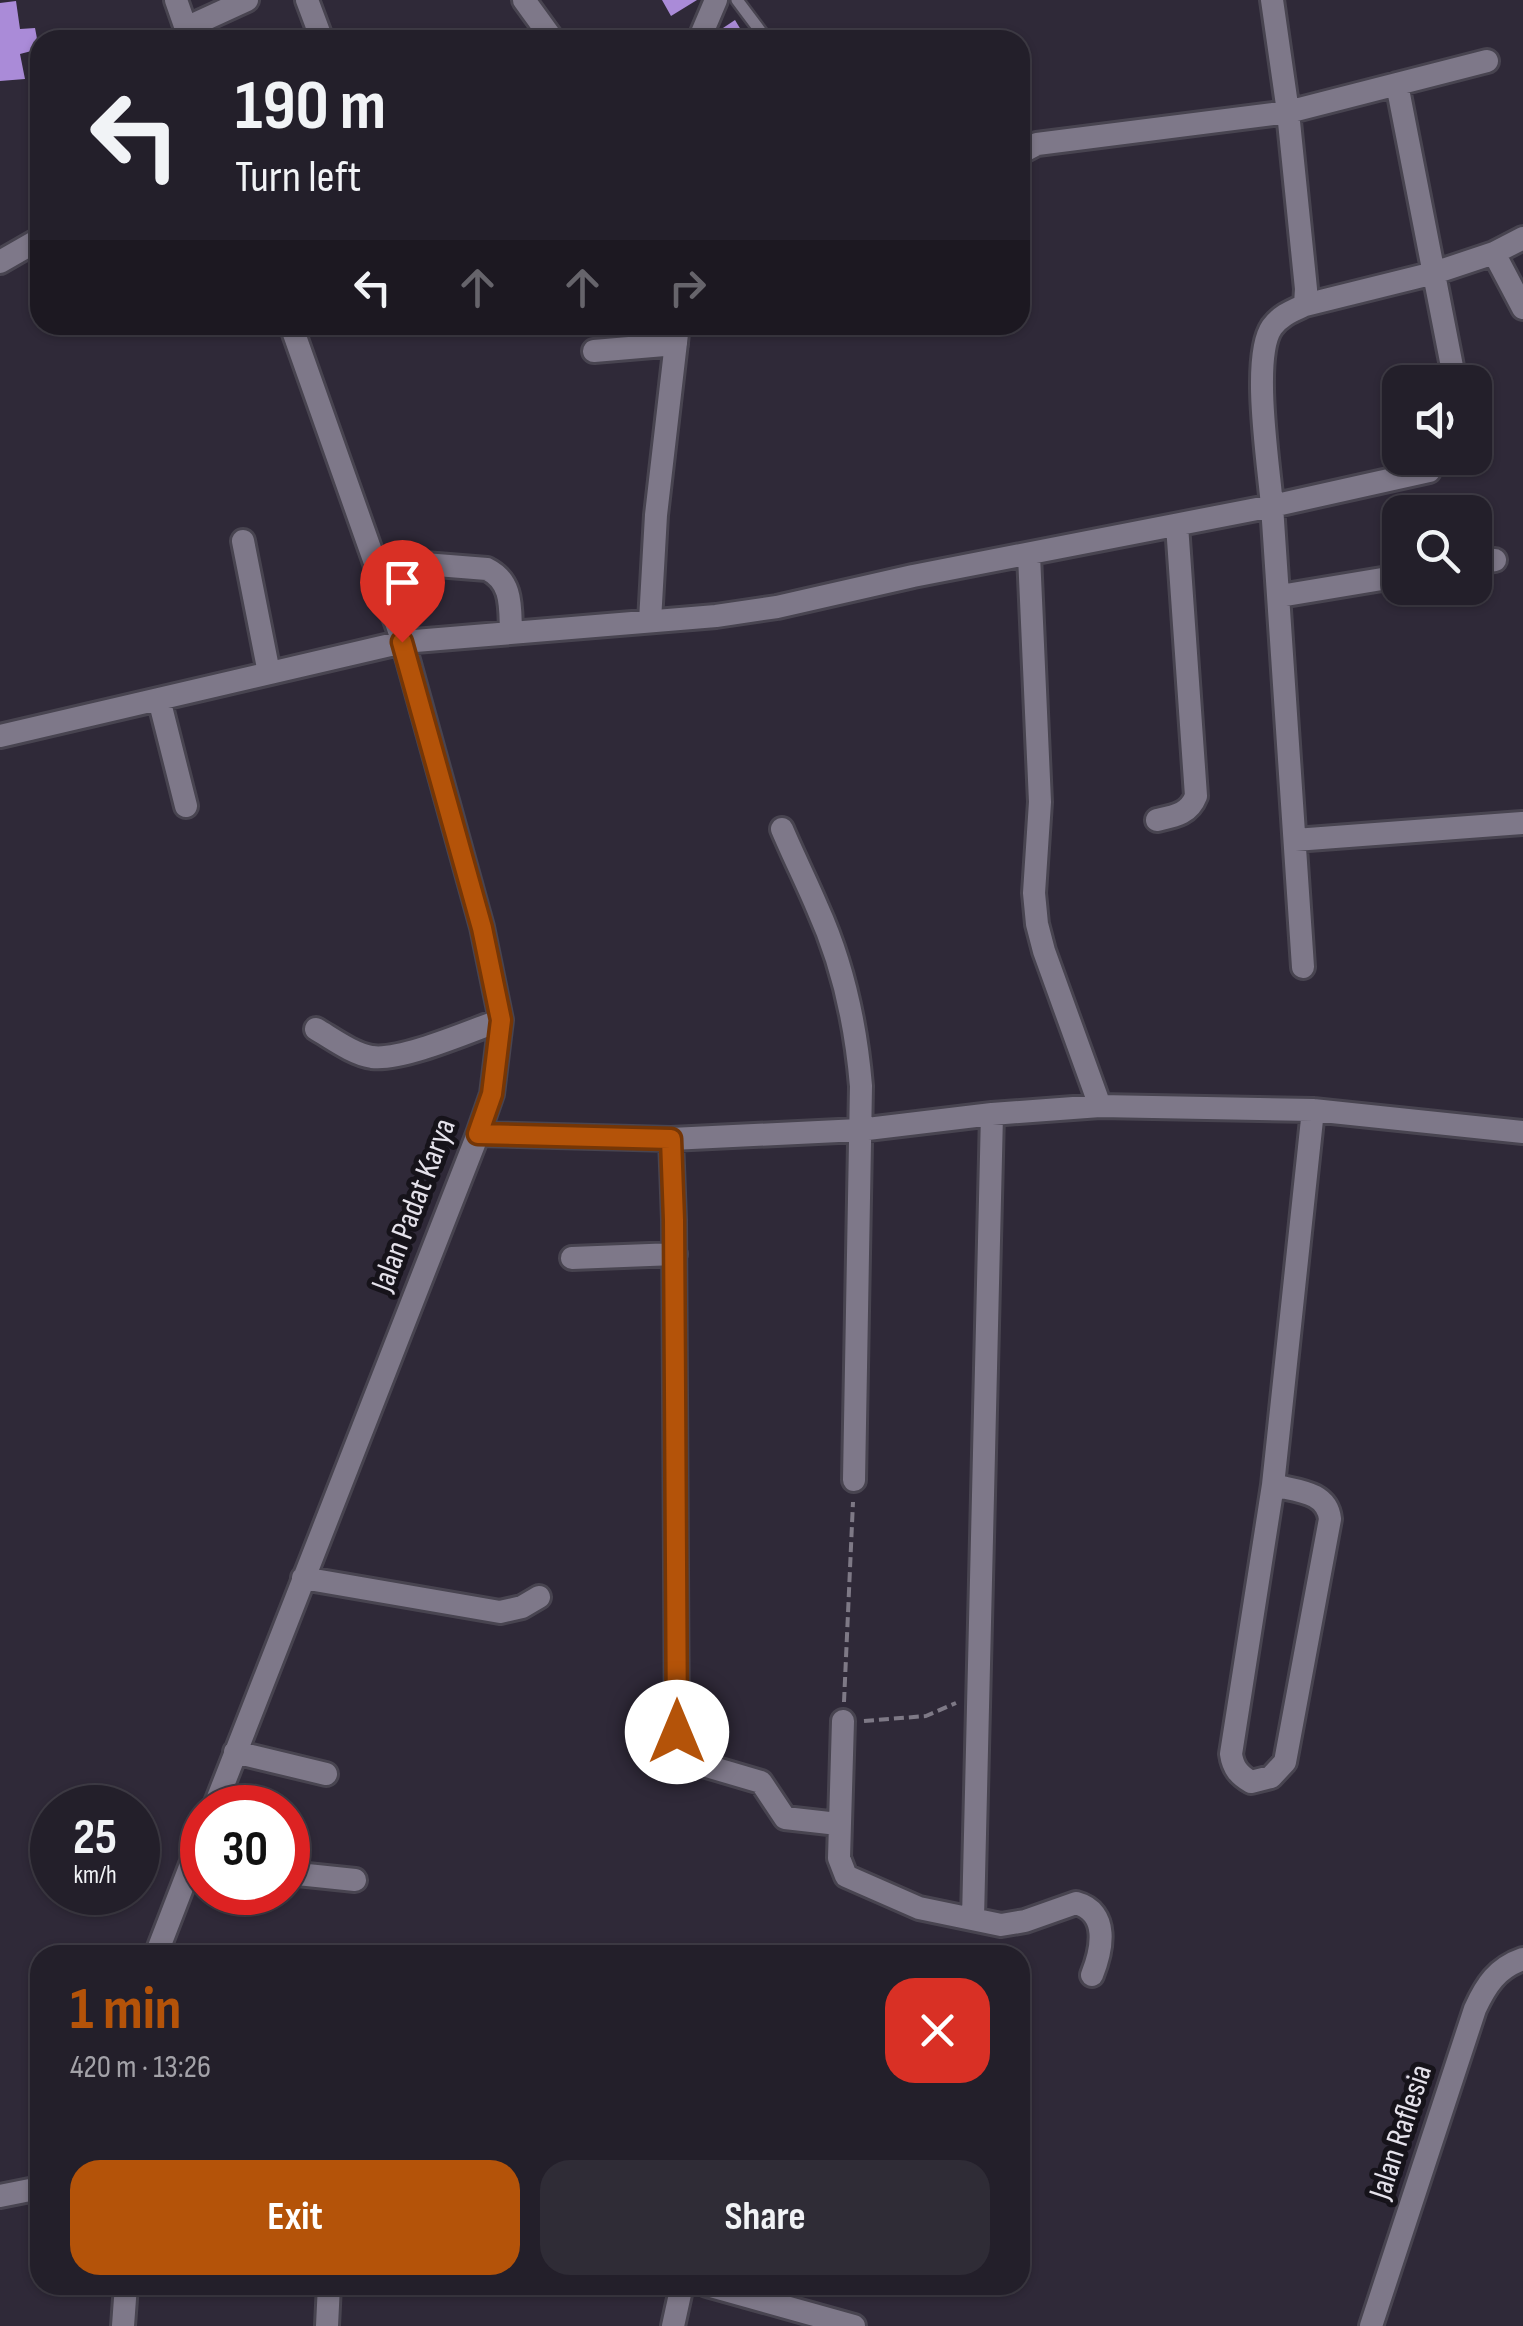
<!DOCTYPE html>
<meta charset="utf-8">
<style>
:root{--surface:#231f2a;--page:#2f2c36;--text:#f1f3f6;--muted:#a3a2a8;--line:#403d47;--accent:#b45309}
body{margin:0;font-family:"Sofia Sans Condensed",sans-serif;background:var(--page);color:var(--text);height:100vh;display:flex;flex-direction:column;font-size:38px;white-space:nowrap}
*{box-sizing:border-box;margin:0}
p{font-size:32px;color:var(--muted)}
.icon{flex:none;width:55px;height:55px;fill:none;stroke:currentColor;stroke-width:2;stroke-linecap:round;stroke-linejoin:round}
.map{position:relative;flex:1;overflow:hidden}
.drawer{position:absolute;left:30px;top:1945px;width:1000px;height:350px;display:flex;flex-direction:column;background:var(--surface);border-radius:30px;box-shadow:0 2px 8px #0004,0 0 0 2px var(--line)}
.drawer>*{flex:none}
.top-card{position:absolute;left:30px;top:30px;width:1000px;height:305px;border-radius:30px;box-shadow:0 2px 8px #0004,0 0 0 2px var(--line);background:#231f2a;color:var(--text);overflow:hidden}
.fabs{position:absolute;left:1382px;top:365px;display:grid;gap:20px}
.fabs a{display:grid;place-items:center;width:110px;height:110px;border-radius:20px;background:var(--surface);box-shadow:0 2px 8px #0004,0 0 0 2px var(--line);font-size:50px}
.speed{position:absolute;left:30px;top:1785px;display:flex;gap:20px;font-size:50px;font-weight:700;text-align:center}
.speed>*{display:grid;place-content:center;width:130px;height:130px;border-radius:50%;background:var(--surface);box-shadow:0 2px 8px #0004,0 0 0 2px var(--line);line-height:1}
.speed small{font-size:25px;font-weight:400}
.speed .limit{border:15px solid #d22;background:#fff;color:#111}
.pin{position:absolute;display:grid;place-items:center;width:85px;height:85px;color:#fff;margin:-102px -42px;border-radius:50% 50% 50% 0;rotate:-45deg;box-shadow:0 0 10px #0007}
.pin .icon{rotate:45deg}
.me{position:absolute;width:110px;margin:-55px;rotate:0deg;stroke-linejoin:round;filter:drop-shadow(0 0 8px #0008)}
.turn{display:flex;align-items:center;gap:35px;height:210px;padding:0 40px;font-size:45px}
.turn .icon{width:130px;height:130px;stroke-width:2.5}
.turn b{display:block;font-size:70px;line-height:85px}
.lanes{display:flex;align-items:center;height:95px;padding:0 40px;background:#0003;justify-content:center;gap:50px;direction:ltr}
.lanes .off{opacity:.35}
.round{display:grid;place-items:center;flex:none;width:105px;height:105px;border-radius:30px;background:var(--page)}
.summary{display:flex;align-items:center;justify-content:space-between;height:170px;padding:0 40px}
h1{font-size:60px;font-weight:700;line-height:75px;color:var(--accent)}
.primary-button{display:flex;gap:20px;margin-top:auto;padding:20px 40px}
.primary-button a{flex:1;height:115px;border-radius:30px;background:var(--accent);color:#fff;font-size:40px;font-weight:700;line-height:115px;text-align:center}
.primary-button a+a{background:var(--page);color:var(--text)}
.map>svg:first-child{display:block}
.building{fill:#aa8bd8}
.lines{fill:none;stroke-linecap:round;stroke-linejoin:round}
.lane-casing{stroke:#484450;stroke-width:16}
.street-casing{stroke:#484450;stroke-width:28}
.path{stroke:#7e7986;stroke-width:4;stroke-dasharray:10 5;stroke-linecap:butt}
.lane{stroke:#7e7889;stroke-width:11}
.street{stroke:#7e7889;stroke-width:22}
.route-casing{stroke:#753606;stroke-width:25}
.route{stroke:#b45309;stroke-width:18}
.labels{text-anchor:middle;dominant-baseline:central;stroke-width:10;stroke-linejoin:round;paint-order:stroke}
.street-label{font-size:32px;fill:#e5e2eb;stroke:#16131a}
</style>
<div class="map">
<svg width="1523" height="2326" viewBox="0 0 1523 2326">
<rect width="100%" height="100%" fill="#2f2938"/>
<path class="building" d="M 662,0 L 697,0 L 671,16 Z
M 16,1 L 20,29 L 35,28 L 39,49 L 20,54 L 25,79 L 0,81 L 0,3 Z
M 735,20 L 747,40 L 705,40 Z"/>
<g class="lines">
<defs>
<path id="lane" d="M 737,0 L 767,40"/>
<path id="street" d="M 176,0 L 190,40
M 307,0 L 322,40
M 524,0 L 553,40
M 186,28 L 247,0
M 699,40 L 716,0
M 1397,84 L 1455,382
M 1020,153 L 1037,144 L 1288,112 L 1487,61
M 1494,253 L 1523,238
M 0,262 L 40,239
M 1305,305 L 1434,273 L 1494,253 L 1523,308
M 594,351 L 676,344
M 243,541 L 269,673
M 1029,555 L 1040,802 L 1034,893 L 1037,924 L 1044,951 L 1100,1106 L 1313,1110 L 1523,1132
M 374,560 L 487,569 C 513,582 510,607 511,632
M 1475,563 L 1495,560
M 1280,596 L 1400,576
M 650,621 L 656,515 L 678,325
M 159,699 L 186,806
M 0,736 L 403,642 L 716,616 L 777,607 L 913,576 L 1272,506 C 1269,467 1251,357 1272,327 C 1281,315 1292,311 1305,305 L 1306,289 L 1288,112 L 1272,0
M 1157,820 C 1175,816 1189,814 1196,796 L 1177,525
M 782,829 C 793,855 806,881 817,907 C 842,962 856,1026 861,1086 L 854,1480
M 1295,840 L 1522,823
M 1303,967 L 1272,506 L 1429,471
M 316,1029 C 333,1039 353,1054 372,1057 C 402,1061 470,1031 501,1020
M 478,1134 L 671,1139 L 859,1130 L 992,1114 L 1100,1106
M 671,1139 L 674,1220 L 677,1743 L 683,1757 L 693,1762 L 761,1782 L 785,1818 L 838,1824
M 572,1258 L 675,1254
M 1273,1485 C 1296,1491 1327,1491 1330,1519 L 1285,1762 L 1271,1777 L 1251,1782 C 1239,1775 1233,1768 1231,1754 L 1273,1485 L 1313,1110
M 303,1578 L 500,1612 L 522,1607 L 539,1597
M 843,1721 L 839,1858 L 846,1876 L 919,1908 L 1001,1925 L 1025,1921 L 1076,1903 C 1110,1912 1102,1950 1092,1975
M 235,1752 L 326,1774
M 214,1808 L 478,1134 L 492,1094 L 501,1020 L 482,927 L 403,642 L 291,325
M 288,1873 L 355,1880
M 973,1919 L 992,1114
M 156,1955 L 202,1836
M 0,2196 L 40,2188
M 707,2285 L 854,2326
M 123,2326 L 126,2285
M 327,2326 L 329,2285
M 673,2326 L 682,2285
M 1371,2326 L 1475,2009 C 1486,1985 1497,1968 1523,1959"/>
</defs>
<use href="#lane" class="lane-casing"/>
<use href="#street" class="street-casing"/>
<path class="path" d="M 844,1702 L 853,1502
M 864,1721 L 926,1716 L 956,1703"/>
<use href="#lane" class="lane"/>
<use href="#street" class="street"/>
</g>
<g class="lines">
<defs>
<path id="route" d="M 402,642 L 482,928 L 501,1020 L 492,1094 L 478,1134 L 671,1139 L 674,1220 L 677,1732"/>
</defs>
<use href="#route" class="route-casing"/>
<use href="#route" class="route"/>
</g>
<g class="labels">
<g class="street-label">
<text transform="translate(414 1205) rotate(-69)">Jalan Padat Karya</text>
<text transform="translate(1401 2132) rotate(-72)">Jalan Raflesia</text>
</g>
</g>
</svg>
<div class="fabs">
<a><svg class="icon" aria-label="sound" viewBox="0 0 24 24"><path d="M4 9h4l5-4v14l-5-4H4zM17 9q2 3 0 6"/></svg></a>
<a><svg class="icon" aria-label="search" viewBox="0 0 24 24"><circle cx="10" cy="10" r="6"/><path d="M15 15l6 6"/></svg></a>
</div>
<div class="speed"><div>25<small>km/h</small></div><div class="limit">30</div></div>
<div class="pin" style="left:402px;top:642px;background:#d93025"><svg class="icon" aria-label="arrive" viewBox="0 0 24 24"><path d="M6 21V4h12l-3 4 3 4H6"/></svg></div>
<svg class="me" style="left:677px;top:1732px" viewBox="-20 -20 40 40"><circle r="19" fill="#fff"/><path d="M0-13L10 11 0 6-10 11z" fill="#b45309"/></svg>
<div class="top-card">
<div class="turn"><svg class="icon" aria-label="left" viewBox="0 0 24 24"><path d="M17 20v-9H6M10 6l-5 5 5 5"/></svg><div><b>190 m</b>Turn left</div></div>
<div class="lanes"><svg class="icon" aria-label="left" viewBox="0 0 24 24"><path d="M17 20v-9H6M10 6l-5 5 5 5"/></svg><svg class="icon off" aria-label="ahead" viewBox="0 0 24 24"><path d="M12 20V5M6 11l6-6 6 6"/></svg><svg class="icon off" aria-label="ahead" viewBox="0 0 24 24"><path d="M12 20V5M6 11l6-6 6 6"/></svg><svg class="icon off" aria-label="right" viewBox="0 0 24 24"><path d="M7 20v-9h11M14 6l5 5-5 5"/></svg></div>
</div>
<section class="drawer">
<div class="summary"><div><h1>1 min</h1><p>420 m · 13:26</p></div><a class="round" style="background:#d93025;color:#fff"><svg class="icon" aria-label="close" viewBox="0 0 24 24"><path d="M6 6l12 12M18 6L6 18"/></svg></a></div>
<div class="primary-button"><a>Exit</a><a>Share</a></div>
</section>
</div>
